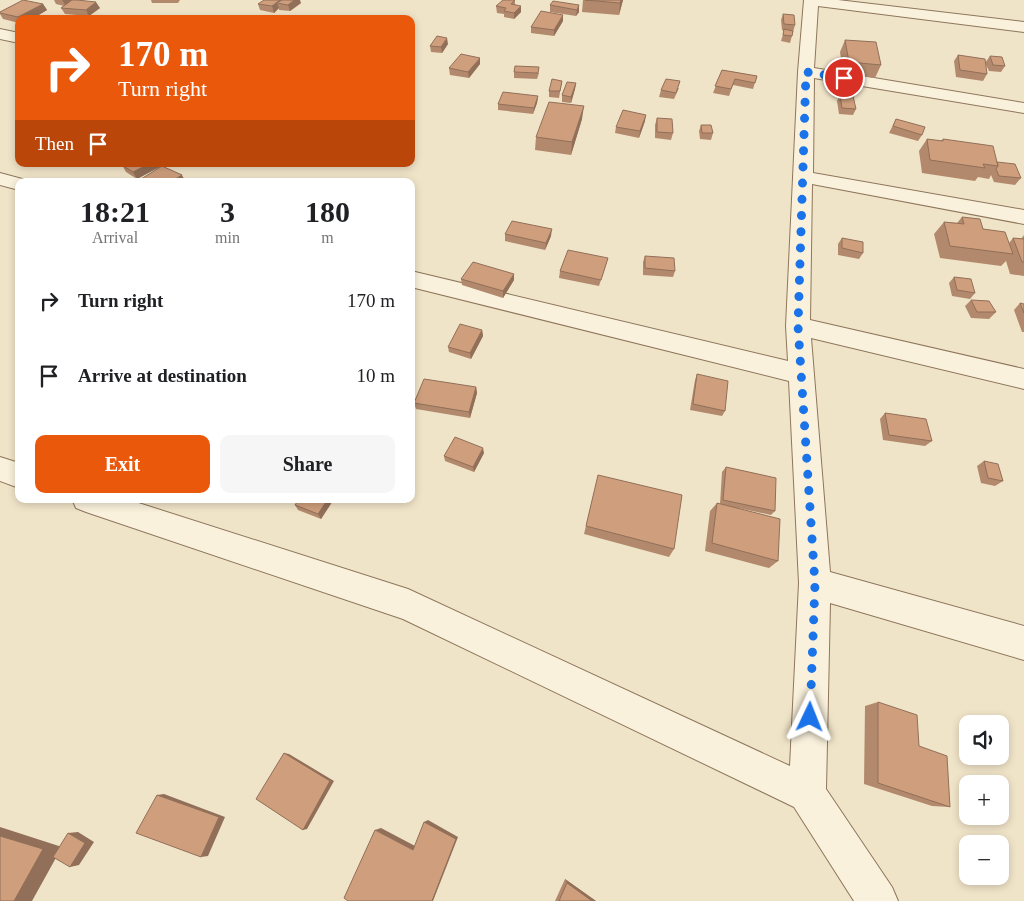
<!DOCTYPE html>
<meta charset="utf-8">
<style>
:root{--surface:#fff;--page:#f6f6f6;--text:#202124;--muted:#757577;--accent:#ea580c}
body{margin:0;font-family:"Times New Roman",serif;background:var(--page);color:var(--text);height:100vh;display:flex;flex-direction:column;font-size:19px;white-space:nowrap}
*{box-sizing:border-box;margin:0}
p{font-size:16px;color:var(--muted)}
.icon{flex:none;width:28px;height:28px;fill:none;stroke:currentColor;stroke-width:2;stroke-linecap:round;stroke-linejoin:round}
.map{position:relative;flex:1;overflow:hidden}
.side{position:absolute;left:15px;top:178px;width:400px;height:325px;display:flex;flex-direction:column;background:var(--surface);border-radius:10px;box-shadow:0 2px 8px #0003}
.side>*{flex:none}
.top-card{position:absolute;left:15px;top:15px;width:400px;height:152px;border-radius:10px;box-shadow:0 2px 8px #0003;background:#ea580c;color:#fff;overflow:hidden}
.controls{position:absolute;left:959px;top:715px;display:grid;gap:10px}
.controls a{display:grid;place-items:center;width:50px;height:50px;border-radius:10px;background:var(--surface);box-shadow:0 2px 8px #0003;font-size:25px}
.pin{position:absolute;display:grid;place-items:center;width:42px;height:42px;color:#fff;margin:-21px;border:2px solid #fff;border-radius:50%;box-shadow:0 1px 5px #0007}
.me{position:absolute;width:55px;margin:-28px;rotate:2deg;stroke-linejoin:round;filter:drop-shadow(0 0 4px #0008)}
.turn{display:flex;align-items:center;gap:18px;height:105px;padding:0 20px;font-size:22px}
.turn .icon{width:65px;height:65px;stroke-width:2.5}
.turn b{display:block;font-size:35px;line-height:42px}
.then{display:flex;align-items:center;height:48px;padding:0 20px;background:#0003;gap:10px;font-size:19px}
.eta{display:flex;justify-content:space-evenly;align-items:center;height:85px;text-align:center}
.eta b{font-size:30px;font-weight:700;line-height:35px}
.cta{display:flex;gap:10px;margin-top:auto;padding:10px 20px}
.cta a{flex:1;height:58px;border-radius:10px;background:var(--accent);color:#fff;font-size:20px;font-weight:700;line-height:58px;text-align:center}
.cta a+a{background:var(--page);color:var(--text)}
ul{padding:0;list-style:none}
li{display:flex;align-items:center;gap:15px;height:75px;padding:0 20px}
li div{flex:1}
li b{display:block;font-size:19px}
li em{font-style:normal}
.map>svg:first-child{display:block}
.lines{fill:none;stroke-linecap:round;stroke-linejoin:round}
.minor-casing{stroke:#8d765c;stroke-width:2}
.minor{fill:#faf1dc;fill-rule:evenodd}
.wall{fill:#b2896c}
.shaded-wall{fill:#916f58}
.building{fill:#cf9f7d;stroke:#916f58}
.route{stroke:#1a73e8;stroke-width:9;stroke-dasharray:0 16.2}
</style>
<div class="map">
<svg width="1024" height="901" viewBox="0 0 1024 901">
<rect width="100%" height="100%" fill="#f0e4c8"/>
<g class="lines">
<defs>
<path id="minor" d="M 804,0 L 838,0 L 1024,22 L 1024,32 L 818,6 L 814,68 L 1024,103 L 1024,113 L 814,78 L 813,173 L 1024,210 L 1024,224 L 812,184 L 810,320 L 1024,369 L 1024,389 L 811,338 L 830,572 L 1024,626 L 1024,660 L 830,603 L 826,789 L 892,887 L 898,901 L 854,901 L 794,807 L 403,619 L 86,512 L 76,508 L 72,499 L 126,499 L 408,589 L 790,766 L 799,583 L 789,381 L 411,287 L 411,271 L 788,361 L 786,326 L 798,72 Z
M 0,29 L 19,33 L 19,43 L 0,39 Z
M 0,173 L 26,180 L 27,181 L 19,181 L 19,190 L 0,185 Z
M 0,457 L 19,463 L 19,488 L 0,481 Z"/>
</defs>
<use href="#minor" class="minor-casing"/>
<use href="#minor" class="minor"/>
</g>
<path class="wall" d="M 54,0 L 77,0 L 100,8 L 89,16 L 65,14 L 61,8 L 64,6 L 56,4 Z
M 151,0 L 180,0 L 178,3 L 152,3 Z
M 515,0 L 515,5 L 521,12 L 514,19 L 504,17 L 504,14 L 497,13 L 496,6 Z
M 583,0 L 623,0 L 619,15 L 582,12 Z
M 301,3 L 290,11 L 279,10 L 279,8 L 274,13 L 260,10 L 258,4 Z
M 43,4 L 47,10 L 32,19 L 19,19 L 19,23 L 3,19 L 0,14 L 0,12 Z
M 550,5 L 579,5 L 579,12 L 576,16 L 550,12 Z
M 783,14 L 795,25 L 790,43 L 781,41 L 784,31 L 782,30 L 781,20 Z
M 563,15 L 563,21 L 554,36 L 531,33 L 531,27 Z
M 845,40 L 881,65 L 875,78 L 843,74 L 840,52 Z
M 448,44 L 442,53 L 431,52 L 430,46 Z
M 958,55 L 985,63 L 990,56 L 1005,66 L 1001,72 L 989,71 L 985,63 L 987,74 L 983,81 L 956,77 L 954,61 Z
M 480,64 L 469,78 L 450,75 L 449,68 Z
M 722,70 L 757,76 L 753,89 L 733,85 L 729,96 L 713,93 Z
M 514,72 L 539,73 L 537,79 L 514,78 Z
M 562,81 L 559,98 L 549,97 L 549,91 Z
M 576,83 L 575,89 L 571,103 L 562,102 L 562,95 Z
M 679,88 L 674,99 L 659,97 L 661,90 Z
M 840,95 L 856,109 L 853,115 L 839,114 L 837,101 Z
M 538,96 L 537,103 L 533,114 L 498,110 L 498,104 Z
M 657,118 L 673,133 L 671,140 L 655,138 L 655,125 Z
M 582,119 L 571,155 L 535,150 L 536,137 Z
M 896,119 L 922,135 L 918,141 L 889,133 Z
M 645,121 L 639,138 L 615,133 L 616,127 Z
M 701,125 L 713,133 L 711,140 L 700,139 L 699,131 Z
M 927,139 L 941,141 L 943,139 L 997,162 L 1021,178 L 1015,185 L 994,182 L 991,175 L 989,179 L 978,177 L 975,181 L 922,173 L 919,151 Z
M 165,164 L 137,179 L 126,172 L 122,165 Z
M 962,217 L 1009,243 L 1013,238 L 1021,239 L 1024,235 L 1024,276 L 1010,274 L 1006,261 L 1001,266 L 940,258 L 934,234 L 944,222 L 957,223 Z
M 505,234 L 551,236 L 545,250 L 505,241 Z
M 842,238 L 863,253 L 859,259 L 838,255 L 838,244 Z
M 645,256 L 675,271 L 673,277 L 643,275 L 643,262 Z
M 608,258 L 606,265 L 599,286 L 559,278 L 560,271 Z
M 514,274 L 514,280 L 503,298 L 462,285 L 461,279 Z
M 954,277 L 975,293 L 970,299 L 952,296 L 949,283 Z
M 971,300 L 996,312 L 989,319 L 971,318 L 965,306 Z
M 1020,303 L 1024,304 L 1024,332 L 1022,332 L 1014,310 Z
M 482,330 L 483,336 L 471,359 L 449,352 L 448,347 Z
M 697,374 L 725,411 L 722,416 L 690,410 L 695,380 Z
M 476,387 L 477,393 L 470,418 L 416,409 L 414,403 Z
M 885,413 L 932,441 L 925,446 L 883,440 L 880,419 Z
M 484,453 L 474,472 L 445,461 L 444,456 Z
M 984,461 L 1003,481 L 995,486 L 981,483 L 977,466 Z
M 726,467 L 775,511 L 771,515 L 738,508 L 778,561 L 769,568 L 705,551 L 710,511 L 717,503 L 720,504 L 722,472 Z
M 596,484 L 674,549 L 669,557 L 584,534 Z
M 299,499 L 334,499 L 321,519 L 298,510 L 295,505 Z
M 878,702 L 919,746 L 950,807 L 932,806 L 864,784 L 865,706 Z
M 565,879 L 596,901 L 555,901 Z"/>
<path class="shaded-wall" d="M 62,0 L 72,0 L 66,6 Z
M 280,0 L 289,0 L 277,3 L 279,8 L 274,13 L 272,6 Z
M 294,0 L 300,0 L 301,3 L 290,11 L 288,5 Z
M 621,0 L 623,0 L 619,15 L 620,3 Z
M 96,2 L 100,8 L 89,16 L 86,10 Z
M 43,4 L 47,10 L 32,19 L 19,19 L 18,17 Z
M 579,5 L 579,12 L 576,16 L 577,10 Z
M 521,6 L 521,12 L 514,19 L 514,13 Z
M 563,15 L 563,21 L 554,36 L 554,30 Z
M 447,38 L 448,44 L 442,53 L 441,47 Z
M 480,58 L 480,64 L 469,78 L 468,72 Z
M 576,83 L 575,89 L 571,103 L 571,97 Z
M 538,96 L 537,103 L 533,114 L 534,108 Z
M 584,106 L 582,119 L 571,155 L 572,142 Z
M 646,115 L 645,121 L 639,138 L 640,131 Z
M 149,164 L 165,164 L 137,179 L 133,172 Z
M 182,175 L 185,181 L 172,181 Z
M 552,229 L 551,236 L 545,250 L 546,243 Z
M 514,274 L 514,280 L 503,298 L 503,291 Z
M 482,330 L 483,336 L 471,359 L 470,353 Z
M 476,387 L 477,393 L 470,418 L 469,412 Z
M 483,448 L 484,453 L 474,472 L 473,467 Z
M 328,499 L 334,499 L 321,519 L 318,514 Z
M 284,753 L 289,754 L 334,781 L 307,829 L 303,830 Z
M 164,794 L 225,817 L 208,856 L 201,857 L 157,795 Z
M 428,820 L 458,837 L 433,901 L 432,901 L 424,822 Z
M 0,827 L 62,847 L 32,901 L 14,901 L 0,836 Z
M 381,828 L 417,847 L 413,850 L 375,830 Z
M 78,832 L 94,842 L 79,865 L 70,867 L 68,833 Z
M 565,879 L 596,901 L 592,901 L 567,883 Z"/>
<path class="building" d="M 23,0 L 43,4 L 18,17 L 0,13 L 0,12 Z
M 72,0 L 77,0 L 96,2 L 86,10 L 61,8 Z
M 264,0 L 280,0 L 272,6 L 258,4 Z
M 282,0 L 294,0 L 288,5 L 277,3 Z
M 503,0 L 515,0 L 511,4 L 521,6 L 514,13 L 504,11 L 506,8 L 496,6 Z
M 585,0 L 621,0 L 620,3 Z
M 553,1 L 579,5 L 577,10 L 550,5 Z
M 541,11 L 563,15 L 554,30 L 531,27 Z
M 783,14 L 794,15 L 795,25 L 784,24 Z
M 784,29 L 793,31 L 792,36 L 783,35 Z
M 437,36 L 447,38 L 441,47 L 430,46 Z
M 845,40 L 876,42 L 881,65 L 849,62 Z
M 461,54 L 480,58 L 468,72 L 449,68 Z
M 958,55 L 985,59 L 987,74 L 960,70 Z
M 990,56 L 1002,57 L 1005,66 L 993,65 Z
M 515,66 L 539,67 L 538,73 L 514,72 Z
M 722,70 L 757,76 L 755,83 L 735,79 L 731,89 L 715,86 Z
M 552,79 L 562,81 L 560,91 L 549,91 Z
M 666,79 L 680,81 L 676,93 L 661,90 Z
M 567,82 L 576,83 L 571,97 L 562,95 Z
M 503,92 L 538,96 L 534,108 L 498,104 Z
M 840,95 L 853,96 L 856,109 L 842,108 Z
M 549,102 L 584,106 L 572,142 L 536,137 Z
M 623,110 L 646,115 L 640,131 L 616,127 Z
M 657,118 L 672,119 L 673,133 L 657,132 Z
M 896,119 L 925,127 L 922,135 L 893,126 Z
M 701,125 L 711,125 L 713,133 L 702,133 Z
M 927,139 L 943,141 L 943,139 L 993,146 L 998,166 L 983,164 L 985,168 L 930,160 Z
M 997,162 L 1015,164 L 1021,178 L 999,176 L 996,169 L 998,166 Z
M 125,164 L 149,164 L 133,172 L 122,165 Z
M 162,166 L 182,175 L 172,181 L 138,181 Z
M 962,217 L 980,219 L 983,229 L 1005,232 L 1013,254 L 950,246 L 944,222 L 964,224 Z
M 512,221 L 552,229 L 546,243 L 505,234 Z
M 842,238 L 863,242 L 863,253 L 842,248 Z
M 1013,238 L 1024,239 L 1024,262 L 1022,262 Z
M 568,250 L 608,258 L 601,280 L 560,271 Z
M 645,256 L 674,258 L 675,271 L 645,268 Z
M 473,262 L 514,274 L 503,291 L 461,279 Z
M 954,277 L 971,279 L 975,293 L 957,290 Z
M 971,300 L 989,301 L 996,312 L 977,312 Z
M 1020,303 L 1024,304 L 1024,313 Z
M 460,324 L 482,330 L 470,353 L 448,347 Z
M 697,374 L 728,381 L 725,411 L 693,404 Z
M 424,379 L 476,387 L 469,412 L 414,403 Z
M 885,413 L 926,419 L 932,441 L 889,435 Z
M 455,437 L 483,448 L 473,467 L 444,456 Z
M 984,461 L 998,464 L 1003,481 L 988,478 Z
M 726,467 L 776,478 L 775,511 L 723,500 Z
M 598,475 L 682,495 L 674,549 L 586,526 Z
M 299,499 L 328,499 L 318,514 L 295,505 Z
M 717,503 L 780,519 L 778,561 L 712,543 Z
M 878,702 L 917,715 L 919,746 L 947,756 L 950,807 L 878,783 Z
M 284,753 L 330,781 L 303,830 L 256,799 Z
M 157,795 L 219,817 L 201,857 L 136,833 Z
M 424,822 L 456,839 L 432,901 L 348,901 L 344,898 L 375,830 L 413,850 Z
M 68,833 L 85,843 L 70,867 L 53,857 Z
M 0,836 L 43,849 L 14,901 L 0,901 Z
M 567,883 L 592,901 L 559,901 Z"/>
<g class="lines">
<path class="route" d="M 810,717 L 815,584 L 798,326 L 806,72 L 844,78"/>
</g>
</svg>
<div class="controls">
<a><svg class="icon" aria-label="sound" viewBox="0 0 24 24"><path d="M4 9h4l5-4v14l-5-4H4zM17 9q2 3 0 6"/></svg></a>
<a>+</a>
<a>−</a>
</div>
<div class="pin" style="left:844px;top:78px;background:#d93025"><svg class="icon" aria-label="arrive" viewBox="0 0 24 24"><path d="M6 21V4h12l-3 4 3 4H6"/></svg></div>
<svg class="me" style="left:810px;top:717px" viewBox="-20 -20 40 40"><path d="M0-17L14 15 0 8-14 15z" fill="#1a73e8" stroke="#fff" stroke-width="4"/></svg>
<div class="top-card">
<div class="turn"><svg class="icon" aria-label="right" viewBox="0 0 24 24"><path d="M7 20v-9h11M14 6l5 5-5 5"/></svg><div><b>170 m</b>Turn right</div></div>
<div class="then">Then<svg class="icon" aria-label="arrive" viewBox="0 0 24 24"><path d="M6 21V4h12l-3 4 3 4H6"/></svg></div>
</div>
<section class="side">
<div class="eta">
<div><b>18:21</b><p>Arrival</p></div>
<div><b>3</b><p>min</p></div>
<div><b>180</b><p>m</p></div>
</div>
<ul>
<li><svg class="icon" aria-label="right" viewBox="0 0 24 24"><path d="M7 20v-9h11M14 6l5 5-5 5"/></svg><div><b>Turn right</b></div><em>170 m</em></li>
<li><svg class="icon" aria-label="arrive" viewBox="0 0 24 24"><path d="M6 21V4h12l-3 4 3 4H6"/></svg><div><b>Arrive at destination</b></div><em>10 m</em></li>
</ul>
<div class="cta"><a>Exit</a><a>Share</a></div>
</section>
</div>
